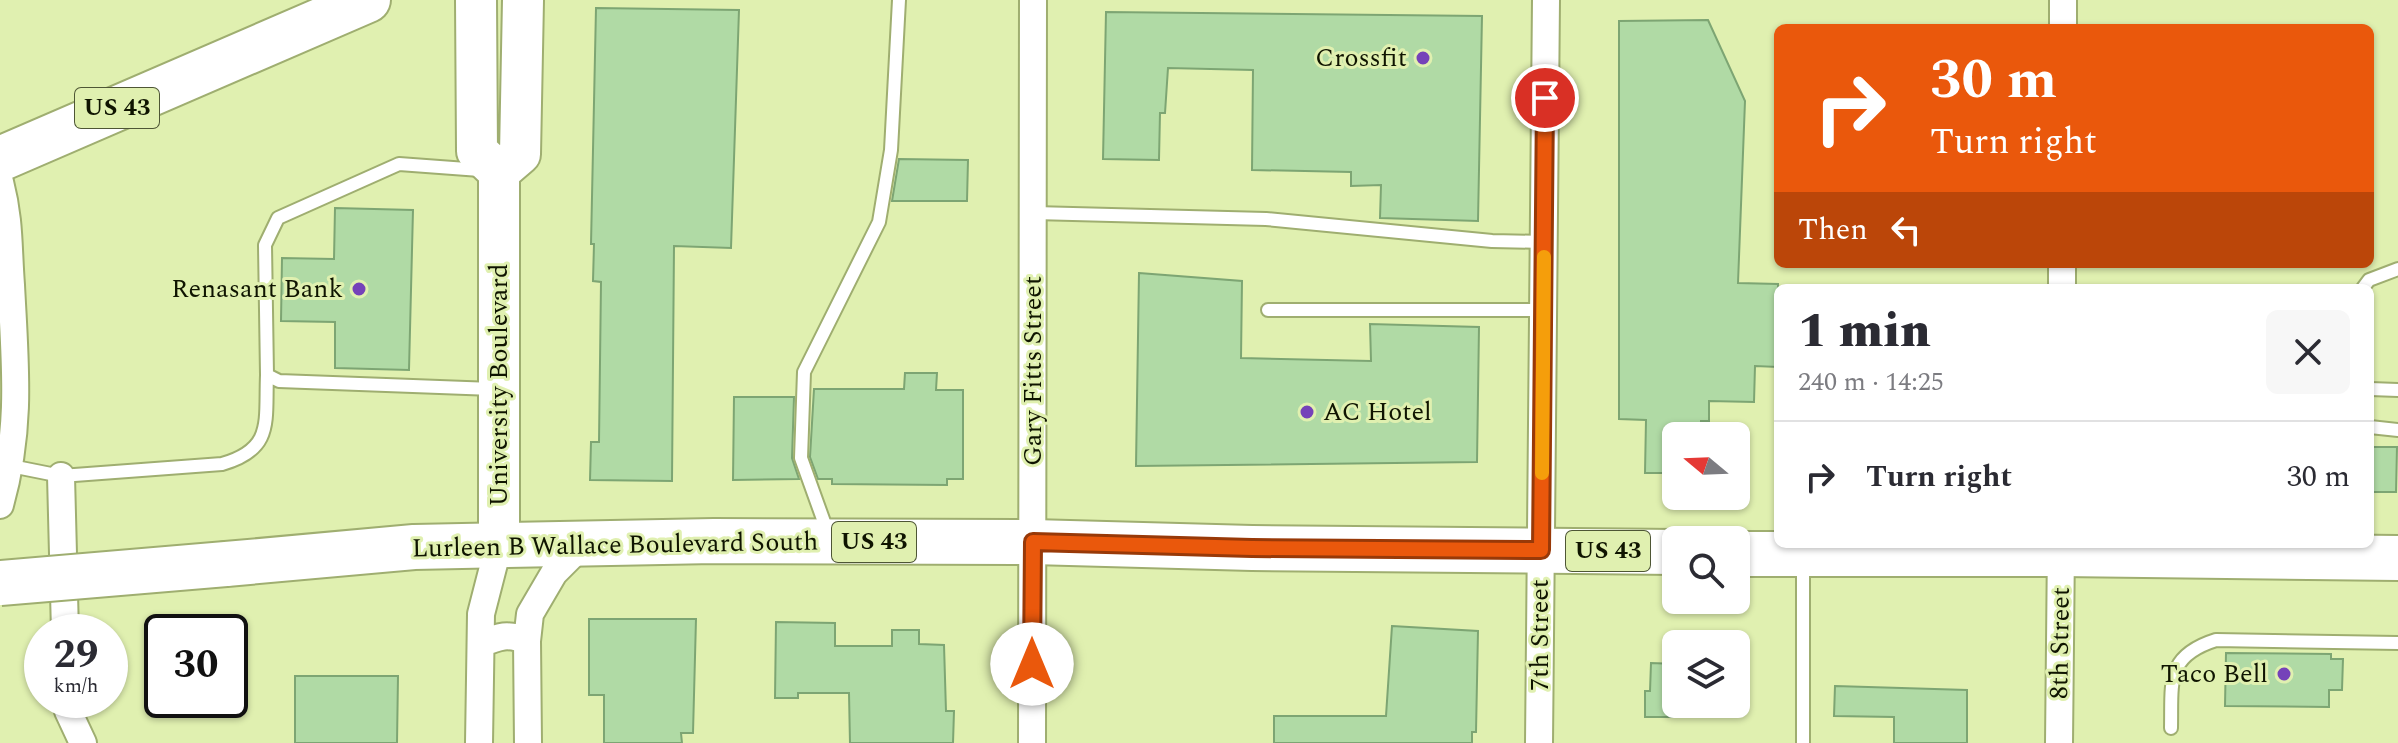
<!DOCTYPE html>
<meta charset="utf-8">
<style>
:root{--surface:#fff;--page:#f7f7f7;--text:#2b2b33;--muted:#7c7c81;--line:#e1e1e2}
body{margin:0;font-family:Spectral,serif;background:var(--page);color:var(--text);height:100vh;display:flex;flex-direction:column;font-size:30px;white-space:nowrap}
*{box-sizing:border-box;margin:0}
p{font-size:26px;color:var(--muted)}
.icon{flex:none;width:44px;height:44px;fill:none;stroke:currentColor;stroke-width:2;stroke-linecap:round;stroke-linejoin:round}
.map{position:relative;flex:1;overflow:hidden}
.drawer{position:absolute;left:1774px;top:284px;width:600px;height:264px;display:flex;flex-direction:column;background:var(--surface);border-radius:12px;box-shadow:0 2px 6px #0004}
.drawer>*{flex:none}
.top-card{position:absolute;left:1774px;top:24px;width:600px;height:244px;border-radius:12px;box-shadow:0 2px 6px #0004;background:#ea580c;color:#fff;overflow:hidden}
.needle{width:52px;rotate:289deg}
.buttons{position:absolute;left:1662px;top:422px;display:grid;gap:16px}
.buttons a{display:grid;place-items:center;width:88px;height:88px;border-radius:12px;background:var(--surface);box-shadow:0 2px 6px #0004;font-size:40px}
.speed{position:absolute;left:24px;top:614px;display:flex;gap:16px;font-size:40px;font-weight:700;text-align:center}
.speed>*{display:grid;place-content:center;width:104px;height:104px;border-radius:50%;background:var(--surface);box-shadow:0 2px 6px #0004;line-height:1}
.speed small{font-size:20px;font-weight:400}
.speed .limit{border:4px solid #111;border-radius:12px;background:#fff;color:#111}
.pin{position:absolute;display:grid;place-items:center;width:68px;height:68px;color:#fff;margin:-34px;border:4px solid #fff;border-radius:50%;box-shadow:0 2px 8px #0007}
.me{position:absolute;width:88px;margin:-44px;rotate:0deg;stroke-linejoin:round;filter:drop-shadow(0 0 6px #0008)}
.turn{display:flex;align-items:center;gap:28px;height:168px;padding:0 24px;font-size:36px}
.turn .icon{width:104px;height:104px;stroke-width:2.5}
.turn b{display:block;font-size:56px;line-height:68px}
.then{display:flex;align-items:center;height:76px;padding:0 24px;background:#0003;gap:16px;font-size:30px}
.round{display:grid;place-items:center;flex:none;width:84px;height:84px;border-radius:12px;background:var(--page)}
.summary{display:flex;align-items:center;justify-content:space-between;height:136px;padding:0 24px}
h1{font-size:48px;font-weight:800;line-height:60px}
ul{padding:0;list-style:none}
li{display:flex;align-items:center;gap:24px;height:112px;padding:0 24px;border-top:2px solid var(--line)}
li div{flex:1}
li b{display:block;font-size:30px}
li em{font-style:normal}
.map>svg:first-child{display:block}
.building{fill:#b0daa5;stroke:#7da573;stroke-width:2}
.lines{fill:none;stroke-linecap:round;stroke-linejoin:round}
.lane-casing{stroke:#9fae70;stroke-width:16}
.street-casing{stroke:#9fae70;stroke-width:30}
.primary-casing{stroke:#9fae70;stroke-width:44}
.highway-casing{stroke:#9fae70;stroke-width:48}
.lane{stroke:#fff;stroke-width:12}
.street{stroke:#fff;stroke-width:26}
.primary{stroke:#fff;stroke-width:40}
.highway{stroke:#fff;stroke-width:44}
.highway-bridge-casing{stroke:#9fae70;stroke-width:48;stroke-linecap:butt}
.highway-bridge{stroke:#fff;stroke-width:44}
.route-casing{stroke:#983908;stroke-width:20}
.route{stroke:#ea580c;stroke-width:14}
.slow{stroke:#f59e0b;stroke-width:14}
.poi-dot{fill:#7542b9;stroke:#e0f0b0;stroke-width:3}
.labels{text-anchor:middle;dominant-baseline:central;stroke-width:6;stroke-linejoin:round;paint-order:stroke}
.shield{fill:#e0f0b0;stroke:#4e5635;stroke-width:2}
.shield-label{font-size:24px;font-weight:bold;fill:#0f1400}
.poi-label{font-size:26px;fill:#0f1400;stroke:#e0f0b0;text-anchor:end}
.street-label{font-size:26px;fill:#0f1400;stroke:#e0f0b0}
</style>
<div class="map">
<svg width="2398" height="743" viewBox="0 0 2398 743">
<rect width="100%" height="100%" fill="#e0f0b0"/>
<path class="building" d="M 596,8 L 739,10 L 731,248 L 674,246 L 672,481 L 590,480 L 591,442 L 599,442 L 601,282 L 593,281 L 594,244 L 591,244 Z
M 1106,12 L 1482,16 L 1478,221 L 1380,218 L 1381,185 L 1351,186 L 1351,172 L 1252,170 L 1253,70 L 1168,68 L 1165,113 L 1160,113 L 1159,160 L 1103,159 Z
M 1708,20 L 1745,101 L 1738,283 L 1778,284 L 1778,367 L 1755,366 L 1754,402 L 1709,401 L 1709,421 L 1701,421 L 1701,436 L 1676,436 L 1676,473 L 1645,473 L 1646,420 L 1619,419 L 1619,21 Z
M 899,159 L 968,160 L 967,201 L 892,201 Z
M 335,208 L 413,210 L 409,370 L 335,368 L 335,322 L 281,321 L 282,258 L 334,259 Z
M 1139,273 L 1242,281 L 1241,358 L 1371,361 L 1370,324 L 1479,327 L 1477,462 L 1136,466 Z
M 905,373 L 937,373 L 936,390 L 963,390 L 963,479 L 947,479 L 947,485 L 832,484 L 832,479 L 818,479 L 810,457 L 814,389 L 904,389 Z
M 734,397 L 794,397 L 792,458 L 799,479 L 733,480 Z
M 2370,447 L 2397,447 L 2396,492 L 2370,492 Z
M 589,619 L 696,619 L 693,733 L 681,733 L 682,743 L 604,743 L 604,695 L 589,695 Z
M 776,622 L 835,623 L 835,646 L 892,646 L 892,630 L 919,630 L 919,644 L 944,645 L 946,711 L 954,711 L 953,743 L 850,743 L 849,693 L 798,693 L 798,698 L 775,698 Z
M 1392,626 L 1478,631 L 1476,732 L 1472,732 L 1472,743 L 1274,743 L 1274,716 L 1386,716 Z
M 2226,653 L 2331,654 L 2331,659 L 2343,659 L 2342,690 L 2329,690 L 2329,707 L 2225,706 Z
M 1651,663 L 1676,664 L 1676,717 L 1645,717 L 1645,691 L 1650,691 Z
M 295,676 L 398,676 L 397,743 L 295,743 Z
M 1835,686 L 1967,690 L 1967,743 L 1894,743 L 1894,717 L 1834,716 Z"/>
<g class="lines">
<defs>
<path id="lane" d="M 480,170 L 399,164 L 278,218 L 265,245 L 267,375 L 279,381 L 493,389
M 1034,213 L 1266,219 L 1492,241 L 1544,242
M 2363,288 L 2369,280 L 2398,269
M 1268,310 L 1543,310
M 2370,389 L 2398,390
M 2370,427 L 2398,430
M 11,466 L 61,476 L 222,464 C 274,449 265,422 267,375
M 828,533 L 801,458 L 804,372 L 879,222 L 891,150 L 899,0
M 2171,728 C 2172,683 2165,656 2216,640 L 2398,643
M 1803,743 L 1803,562"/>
<path id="street" d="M 2063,28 L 2063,0
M 0,182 C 10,221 8,246 11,285 C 15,364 22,427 0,505
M 2062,288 L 2062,264
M 61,476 L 65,632
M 481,644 C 499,636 508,633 527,641
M 68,700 L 68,711 L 83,743
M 479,743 L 481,614 L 499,544
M 528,743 L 527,641 L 530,614 L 554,573 L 584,543
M 1032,743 L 1033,0
M 1539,743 L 1546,0
M 2059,743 L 2061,544"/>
<path id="primary" d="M 476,0 L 477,151 L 499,172 L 499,544
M 499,172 L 520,154 L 523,0"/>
<path id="highway" d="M 0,159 L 368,0
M 1736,554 L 2061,554 L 2398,558
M 226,564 L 414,547 L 714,541 L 1033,542 L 1252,548 L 1676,552"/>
</defs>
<use href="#lane" class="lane-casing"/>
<use href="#street" class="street-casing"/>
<use href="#primary" class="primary-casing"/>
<use href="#highway" class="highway-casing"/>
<use href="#lane" class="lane"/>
<use href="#street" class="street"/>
<use href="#primary" class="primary"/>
<use href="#highway" class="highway"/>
<defs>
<path id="highway-bridge" d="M 0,583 L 226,564"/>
</defs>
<use href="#highway-bridge" class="highway-bridge-casing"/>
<use href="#highway-bridge" class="highway-bridge"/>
</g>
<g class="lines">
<defs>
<path id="route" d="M 1032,664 L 1033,542 L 1252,548 L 1541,550 L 1545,98"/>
</defs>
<use href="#route" class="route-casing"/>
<use href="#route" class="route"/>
<path class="slow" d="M 1542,473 L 1544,257"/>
</g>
<g class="poi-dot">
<circle cx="1423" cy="58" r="8"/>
<circle cx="359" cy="289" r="8"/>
<circle cx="1307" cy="412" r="8"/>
<circle cx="2284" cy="674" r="8"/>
</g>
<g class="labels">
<g class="shield">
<rect x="75" y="88" width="84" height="40" rx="6"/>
<rect x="832" y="522" width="84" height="40" rx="6"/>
<rect x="1566" y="531" width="84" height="40" rx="6"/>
</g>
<g class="shield-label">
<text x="117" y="108">US 43</text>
<text x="874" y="542">US 43</text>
<text x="1608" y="551">US 43</text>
</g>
<g class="poi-label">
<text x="1407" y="58">Crossfit</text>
<text x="343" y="289">Renasant Bank</text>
<text x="1323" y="412" text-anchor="start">AC Hotel</text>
<text x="2268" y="674">Taco Bell</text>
</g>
<g class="street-label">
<text transform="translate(1033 371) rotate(-90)">Gary Fitts Street</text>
<text transform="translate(499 385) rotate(-90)">University Boulevard</text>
<text transform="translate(615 545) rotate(-1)">Lurleen B Wallace Boulevard South</text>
<text transform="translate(1540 635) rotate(-90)">7th Street</text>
<text transform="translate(2060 643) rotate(-89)">8th Street</text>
</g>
</g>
</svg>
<div class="buttons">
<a><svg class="needle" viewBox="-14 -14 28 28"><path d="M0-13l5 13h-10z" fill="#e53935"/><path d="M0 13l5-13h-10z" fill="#7c7c81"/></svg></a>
<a><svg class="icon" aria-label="search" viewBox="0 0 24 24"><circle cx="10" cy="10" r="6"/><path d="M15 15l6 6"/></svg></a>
<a><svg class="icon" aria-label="layers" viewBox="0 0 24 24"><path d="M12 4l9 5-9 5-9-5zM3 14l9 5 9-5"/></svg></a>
</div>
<div class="speed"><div>29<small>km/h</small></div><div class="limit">30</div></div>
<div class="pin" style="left:1545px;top:98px;background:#d93025"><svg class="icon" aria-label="arrive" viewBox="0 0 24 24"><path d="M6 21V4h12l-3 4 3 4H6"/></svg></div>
<svg class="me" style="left:1032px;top:664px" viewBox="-20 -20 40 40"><circle r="19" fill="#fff"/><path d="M0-13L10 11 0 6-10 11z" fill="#ea580c"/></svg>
<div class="top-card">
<div class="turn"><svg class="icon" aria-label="right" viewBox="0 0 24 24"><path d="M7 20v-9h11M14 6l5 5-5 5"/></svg><div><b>30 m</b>Turn right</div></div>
<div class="then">Then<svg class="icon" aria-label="left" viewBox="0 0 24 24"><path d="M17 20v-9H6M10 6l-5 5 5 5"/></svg></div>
</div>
<section class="drawer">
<div class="summary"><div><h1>1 min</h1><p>240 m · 14:25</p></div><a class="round"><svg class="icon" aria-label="close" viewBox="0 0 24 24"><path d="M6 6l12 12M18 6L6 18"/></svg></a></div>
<ul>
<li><svg class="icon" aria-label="right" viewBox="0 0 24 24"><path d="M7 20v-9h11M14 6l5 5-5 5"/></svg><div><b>Turn right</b></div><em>30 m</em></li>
</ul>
</section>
</div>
